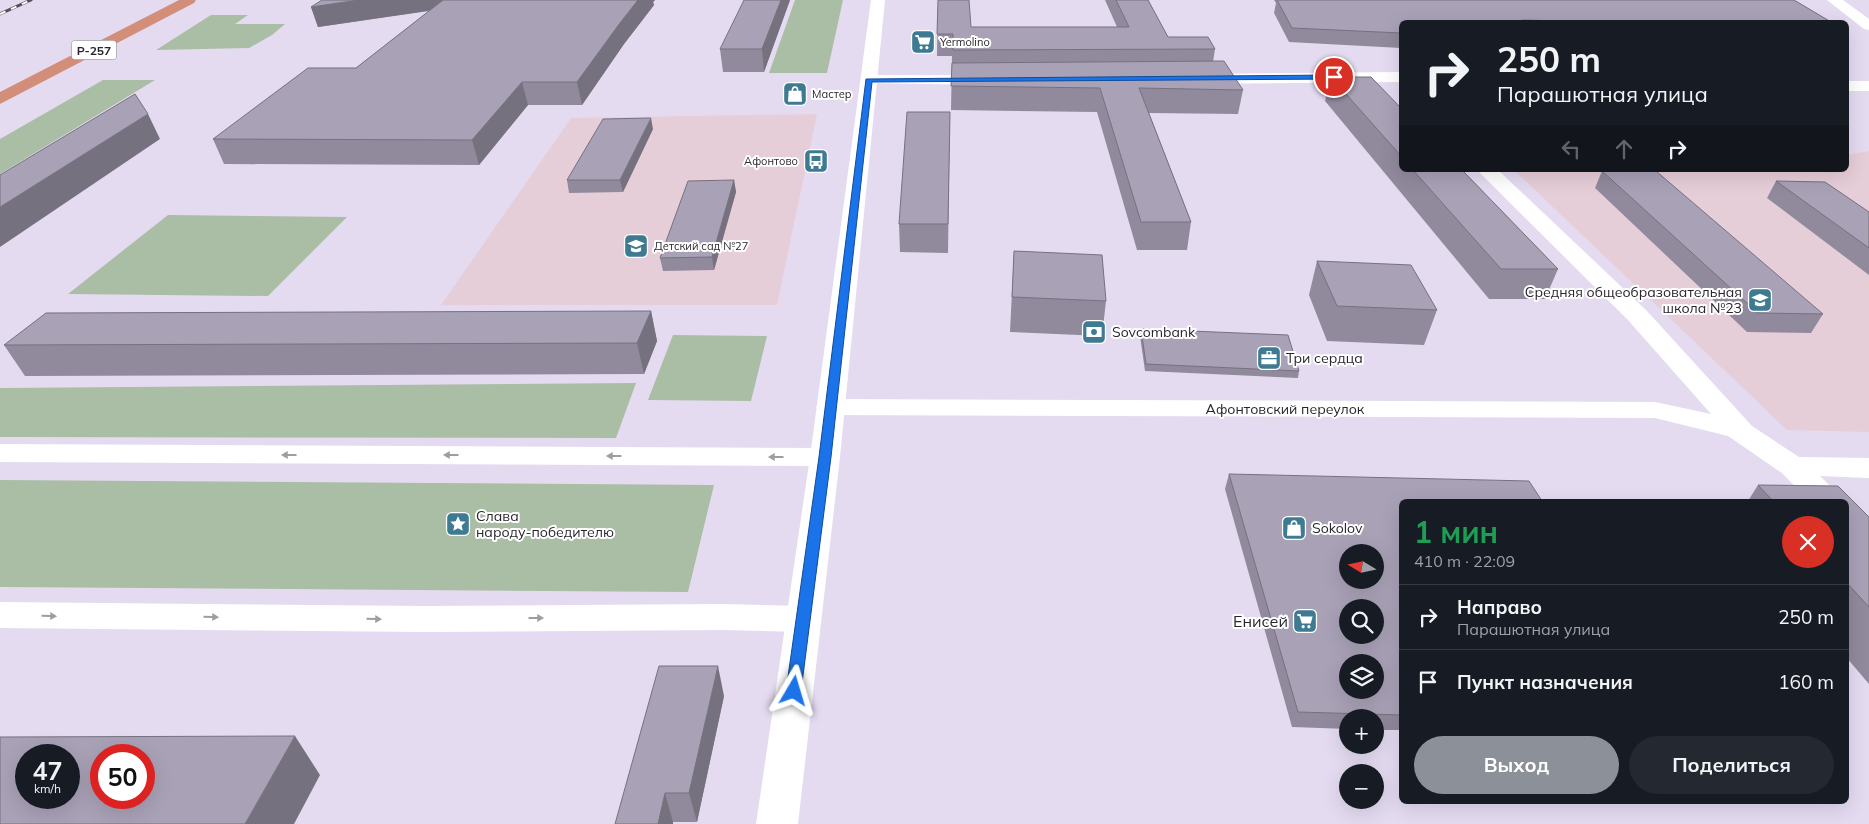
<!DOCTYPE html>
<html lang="ru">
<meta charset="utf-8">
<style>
:root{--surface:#171b24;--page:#242831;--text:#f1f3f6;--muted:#9ea1a6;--line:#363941;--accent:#8c9099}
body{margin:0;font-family:Mulish,sans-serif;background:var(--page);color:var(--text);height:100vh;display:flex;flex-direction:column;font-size:19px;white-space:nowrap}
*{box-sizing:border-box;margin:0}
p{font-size:16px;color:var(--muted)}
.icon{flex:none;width:28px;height:28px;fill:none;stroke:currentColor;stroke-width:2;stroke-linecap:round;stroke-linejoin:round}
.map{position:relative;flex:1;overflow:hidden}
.sheet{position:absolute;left:1399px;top:499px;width:450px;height:305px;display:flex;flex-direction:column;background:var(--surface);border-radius:8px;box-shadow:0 5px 20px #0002}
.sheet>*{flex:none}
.top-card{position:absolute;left:1399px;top:20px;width:450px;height:152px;border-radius:8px;box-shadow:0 5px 20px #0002;background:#171b24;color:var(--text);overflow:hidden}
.needle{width:32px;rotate:280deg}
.fabs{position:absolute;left:1339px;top:544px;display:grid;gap:10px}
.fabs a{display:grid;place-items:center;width:45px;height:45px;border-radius:50%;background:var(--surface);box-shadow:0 5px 20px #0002;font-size:25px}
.speed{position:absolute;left:15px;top:744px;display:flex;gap:10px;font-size:25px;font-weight:700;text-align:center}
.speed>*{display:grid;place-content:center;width:65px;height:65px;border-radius:50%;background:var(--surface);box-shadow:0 5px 20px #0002;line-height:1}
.speed small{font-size:12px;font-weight:400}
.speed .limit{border:8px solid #d22;background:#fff;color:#111}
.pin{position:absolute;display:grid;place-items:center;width:42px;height:42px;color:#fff;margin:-21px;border:2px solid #fff;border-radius:50%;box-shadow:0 1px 5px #0007}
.me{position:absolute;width:55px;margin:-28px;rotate:7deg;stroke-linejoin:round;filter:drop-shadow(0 0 4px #0008)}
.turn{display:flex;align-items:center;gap:18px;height:105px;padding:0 15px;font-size:22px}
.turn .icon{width:65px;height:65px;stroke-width:2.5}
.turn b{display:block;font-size:35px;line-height:42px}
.lanes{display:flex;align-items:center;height:48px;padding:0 15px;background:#0003;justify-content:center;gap:25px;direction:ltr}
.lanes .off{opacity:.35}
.round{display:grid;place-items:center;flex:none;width:52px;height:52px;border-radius:26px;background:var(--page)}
.headline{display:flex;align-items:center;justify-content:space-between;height:85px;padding:0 15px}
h1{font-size:30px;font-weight:700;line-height:38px;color:#1e9e55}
.action{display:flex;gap:10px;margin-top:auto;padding:10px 15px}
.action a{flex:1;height:58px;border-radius:30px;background:var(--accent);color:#fff;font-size:20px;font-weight:700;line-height:58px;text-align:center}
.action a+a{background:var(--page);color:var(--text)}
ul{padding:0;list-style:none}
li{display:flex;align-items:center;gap:15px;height:65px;padding:0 15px;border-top:1px solid var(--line)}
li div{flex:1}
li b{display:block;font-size:19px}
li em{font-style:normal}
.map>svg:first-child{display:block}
.education{fill:#e6ced8}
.green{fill:#aabda5}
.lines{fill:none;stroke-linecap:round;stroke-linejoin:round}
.street{fill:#fff;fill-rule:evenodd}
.secondary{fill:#fff;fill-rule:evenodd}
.highway{fill:#d38e7a;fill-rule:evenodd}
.rail-casing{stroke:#55505b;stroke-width:3}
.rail{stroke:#fff;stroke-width:2;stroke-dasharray:6;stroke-linecap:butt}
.wall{fill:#918a9d}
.shaded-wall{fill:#76717f}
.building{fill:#a9a1b6;stroke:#76717f;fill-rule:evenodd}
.oneway{fill:#9f9da0}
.route{fill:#1a73e8;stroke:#114b97}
.labels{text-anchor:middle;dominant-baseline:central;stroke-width:4;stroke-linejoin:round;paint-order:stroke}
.far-poi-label{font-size:11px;fill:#29252d;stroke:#fff;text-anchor:start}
.shield{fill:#fff;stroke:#69666c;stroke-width:1}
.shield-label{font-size:12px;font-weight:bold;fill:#29252d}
.poi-label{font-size:14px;fill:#29252d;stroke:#fff;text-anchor:start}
.street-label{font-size:14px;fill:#29252d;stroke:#fff}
.near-poi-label{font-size:16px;fill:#29252d;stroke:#fff;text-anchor:end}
</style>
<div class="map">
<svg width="1869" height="824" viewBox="0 0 1869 824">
<rect width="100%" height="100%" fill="#e4dbf1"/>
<path class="education" d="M 817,114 L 777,305 L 441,305 L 571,118 Z
M 1869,151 L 1869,432 L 1787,430 L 1514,170 L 1846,170 L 1846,155 Z"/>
<path class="green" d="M 795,0 L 843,0 L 827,73 L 769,73 Z
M 211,15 L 248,15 L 235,24 L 285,24 L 272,35 L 249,48 L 156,50 Z
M 103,80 L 155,80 L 0,174 L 0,139 Z
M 168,215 L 347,217 L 268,296 L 68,294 Z
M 673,335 L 767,336 L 751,401 L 648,400 Z
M 636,383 L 616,438 L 0,437 L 0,388 Z
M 0,480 L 714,485 L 688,592 L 0,587 Z"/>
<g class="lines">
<path class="street" d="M 1827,0 L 1843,0 L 1869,19 L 1869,30 L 1864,29 Z
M 1401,72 L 1401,82 L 1198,84 L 1192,82 L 1190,79 L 1192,76 L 1198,74 Z
M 869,75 L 990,75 L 996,77 L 998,80 L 996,83 L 990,85 L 863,83 L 861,80 L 863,77 Z
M 1846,81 L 1869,81 L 1869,91 L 1846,91 Z
M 1477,170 L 1498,170 L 1646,310 L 1752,426 L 1799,457 L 1869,458 L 1869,478 L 1820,476 L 1838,494 L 1842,501 L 1809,501 L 1782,473 L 1728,436 L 1655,418 L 830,415 L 820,413 L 816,407 L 820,401 L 830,399 L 1655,402 L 1711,414 L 1628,320 Z
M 0,444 L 825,448 L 835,450 L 840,457 L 835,464 L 825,466 L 0,462 Z
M 0,602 L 426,606 L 722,604 L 803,606 L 815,610 L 820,619 L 815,628 L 803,632 L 722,630 L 426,632 L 0,628 Z"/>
<path class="secondary" d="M 871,0 L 885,0 L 840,457 L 798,824 L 756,824 L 810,457 Z"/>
<path class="highway" d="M 179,0 L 196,0 L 194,3 L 0,104 L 0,92 Z"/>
<defs>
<path id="rail" d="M 0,14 L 31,0"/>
</defs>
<use href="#rail" class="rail-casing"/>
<use href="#rail" class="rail"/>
</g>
<path class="wall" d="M 322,0 L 655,0 L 653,2 L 654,5 L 624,44 L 582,105 L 528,105 L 479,165 L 224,164 L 213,139 L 356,68 L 429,11 L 318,27 L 311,7 Z
M 790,0 L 764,72 L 723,72 L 720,49 Z
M 938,0 L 971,27 L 1117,27 L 1105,0 L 1148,0 L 1168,37 L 1215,49 L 1213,62 L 1243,90 L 1238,114 L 1149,113 L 1191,222 L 1187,250 L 1137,250 L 1097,112 L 951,110 L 952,56 L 937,56 Z
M 1274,0 L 1794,0 L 1831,22 L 1401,22 L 1401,48 L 1289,42 L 1274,13 L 1276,3 Z
M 1331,77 L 1401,108 L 1401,170 L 1462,170 L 1558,269 L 1545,299 L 1489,299 L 1325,101 Z
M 950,112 L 948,253 L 900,252 L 899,224 Z
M 653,129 L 623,192 L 569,193 L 567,180 Z
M 1602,171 L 1823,314 L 1811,333 L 1747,332 L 1595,188 Z
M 734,180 L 736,192 L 714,270 L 663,271 L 660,258 Z
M 1776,181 L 1869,212 L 1869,275 L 1767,198 Z
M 1014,251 L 1106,301 L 1102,336 L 1010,332 Z
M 1317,261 L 1437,310 L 1424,345 L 1327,341 L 1309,295 Z
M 651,311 L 657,341 L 644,374 L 25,376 L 4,345 Z
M 1141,329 L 1299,371 L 1298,378 L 1145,371 L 1140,336 Z
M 1229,474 L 1401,501 L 1401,730 L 1375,730 L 1375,718 L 1348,718 L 1348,729 L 1292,727 L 1225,489 Z
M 1758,485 L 1838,486 L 1869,517 L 1869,684 L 1846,657 L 1846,501 L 1748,501 Z
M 724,696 L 697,822 L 673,822 L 673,824 L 615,824 Z"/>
<path class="shaded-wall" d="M 359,0 L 465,0 L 467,5 L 318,27 L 311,7 Z
M 638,0 L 655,0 L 653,2 L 654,5 L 624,44 L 582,105 L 577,82 L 620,23 Z
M 781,0 L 790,0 L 764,72 L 762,49 Z
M 522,82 L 528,105 L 479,165 L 472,140 Z
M 148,114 L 160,139 L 0,247 L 0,207 Z
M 651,118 L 653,129 L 623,192 L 620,180 Z
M 734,180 L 736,192 L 714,270 L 712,257 Z
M 651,311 L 657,341 L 644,374 L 637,343 Z
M 718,666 L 724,696 L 697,822 L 689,793 Z
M 295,736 L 320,775 L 294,824 L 245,824 Z
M 665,793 L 673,822 L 673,824 L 658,824 Z"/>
<path class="building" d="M 322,0 L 359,0 L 311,7 Z
M 443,0 L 638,0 L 620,23 L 577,82 L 522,82 L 472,140 L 213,139 L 308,68 L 356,68 Z
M 744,0 L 781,0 L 762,49 L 720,49 Z
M 938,0 L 969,0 L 971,27 L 1129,27 L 1116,0 L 1148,0 L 1168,37 L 1208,37 L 1215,49 L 953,50 L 953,34 L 937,34 Z
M 1277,0 L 1794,0 L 1831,22 L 1604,22 L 1522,20 L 1524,22 L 1401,22 L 1401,33 L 1292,28 Z
M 1224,61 L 1243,90 L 1139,88 L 1191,222 L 1141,222 L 1100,88 L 951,86 L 952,63 Z
M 1331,77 L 1371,77 L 1401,108 L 1401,156 Z
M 135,94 L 148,114 L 0,207 L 0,175 Z
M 907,112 L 950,112 L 948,224 L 899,224 Z
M 651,118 L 620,180 L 567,180 L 603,119 Z
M 1413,170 L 1462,170 L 1558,269 L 1501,269 Z
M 1602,171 L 1656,171 L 1823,314 L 1758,313 Z
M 734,180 L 712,257 L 660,258 L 688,181 Z
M 1776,181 L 1825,182 L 1869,212 L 1869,248 Z
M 1014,251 L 1102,255 L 1106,301 L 1012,297 Z
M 1317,261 L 1411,265 L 1437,310 L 1337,306 Z
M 651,311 L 637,343 L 4,345 L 46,313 Z
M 1141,329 L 1288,335 L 1299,371 L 1146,364 Z
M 1229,474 L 1529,481 L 1542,501 L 1401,501 L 1401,715 L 1298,712 ZM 1348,552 L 1375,552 L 1375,580 L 1348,580 ZM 1348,608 L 1375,608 L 1375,635 L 1348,635 ZM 1348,662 L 1375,662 L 1375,690 L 1348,690 Z
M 1758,485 L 1838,486 L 1869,517 L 1869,607 L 1846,582 L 1846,501 L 1773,501 Z
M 659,666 L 718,666 L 689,793 L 665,793 L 658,824 L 615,824 Z
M 295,736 L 245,824 L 0,824 L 0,737 ZM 26,755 L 69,755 L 69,798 L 26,798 ZM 101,755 L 144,755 L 144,798 L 101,798 Z"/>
<defs><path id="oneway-solid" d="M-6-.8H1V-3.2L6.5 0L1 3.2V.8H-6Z" transform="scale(1.25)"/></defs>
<g class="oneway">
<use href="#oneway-solid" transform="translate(289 455) rotate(-180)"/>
<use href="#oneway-solid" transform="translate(451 455) rotate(-180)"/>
<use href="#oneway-solid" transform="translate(614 456) rotate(-180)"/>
<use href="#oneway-solid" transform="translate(776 457) rotate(180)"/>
<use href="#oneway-solid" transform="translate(49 616) rotate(1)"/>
<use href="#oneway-solid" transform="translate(211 617) rotate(1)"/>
<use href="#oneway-solid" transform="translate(536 618)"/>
<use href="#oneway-solid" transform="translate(374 619) rotate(1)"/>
</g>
<path class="route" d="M 1334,75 L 1338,77 L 1337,79 L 872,82 L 831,457 L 801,691 L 799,695 L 794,697 L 788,695 L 786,691 L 819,457 L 866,79 Z"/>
<defs>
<symbol id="supermarket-square" viewBox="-11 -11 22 22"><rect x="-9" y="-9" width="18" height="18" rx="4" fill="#3e7a91" stroke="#fff"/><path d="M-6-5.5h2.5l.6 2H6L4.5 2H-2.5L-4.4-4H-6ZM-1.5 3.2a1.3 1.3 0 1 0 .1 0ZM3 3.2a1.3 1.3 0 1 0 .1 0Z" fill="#fff"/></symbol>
<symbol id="shop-square" viewBox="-11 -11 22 22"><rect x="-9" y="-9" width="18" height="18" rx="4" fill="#3e7a91" stroke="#fff"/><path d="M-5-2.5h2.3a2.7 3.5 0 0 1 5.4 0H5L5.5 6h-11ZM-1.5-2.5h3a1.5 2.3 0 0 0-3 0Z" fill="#fff"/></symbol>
<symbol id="bus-square" viewBox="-11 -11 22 22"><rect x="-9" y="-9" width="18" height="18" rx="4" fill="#3e7a91" stroke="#fff"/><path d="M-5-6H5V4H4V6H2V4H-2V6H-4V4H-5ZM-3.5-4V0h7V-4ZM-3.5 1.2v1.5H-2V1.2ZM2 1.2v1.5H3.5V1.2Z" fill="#fff"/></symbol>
<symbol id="school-square" viewBox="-11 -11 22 22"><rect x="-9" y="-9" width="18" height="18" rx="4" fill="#3e7a91" stroke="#fff"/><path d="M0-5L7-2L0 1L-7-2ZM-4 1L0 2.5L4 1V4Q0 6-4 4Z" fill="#fff"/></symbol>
<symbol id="bank-square" viewBox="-11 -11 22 22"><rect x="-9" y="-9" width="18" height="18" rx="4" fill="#3e7a91" stroke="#fff"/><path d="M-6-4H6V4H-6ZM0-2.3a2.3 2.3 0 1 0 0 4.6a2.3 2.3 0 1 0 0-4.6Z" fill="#fff"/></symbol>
<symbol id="office-square" viewBox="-11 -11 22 22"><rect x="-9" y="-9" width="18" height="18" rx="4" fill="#3e7a91" stroke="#fff"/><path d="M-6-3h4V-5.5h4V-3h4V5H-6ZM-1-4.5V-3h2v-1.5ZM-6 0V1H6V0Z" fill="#fff"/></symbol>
<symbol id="sight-square" viewBox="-11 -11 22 22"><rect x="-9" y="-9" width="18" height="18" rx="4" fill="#3e7a91" stroke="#fff"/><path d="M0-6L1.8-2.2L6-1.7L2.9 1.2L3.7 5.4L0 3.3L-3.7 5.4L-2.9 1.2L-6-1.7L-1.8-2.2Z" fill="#fff"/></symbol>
</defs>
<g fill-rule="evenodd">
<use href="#supermarket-square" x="909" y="28" width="28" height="28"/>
<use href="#shop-square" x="781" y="80" width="28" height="28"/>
<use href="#bus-square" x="802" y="147" width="28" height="28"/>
<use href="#school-square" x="622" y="232" width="28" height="28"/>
<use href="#school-square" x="1746" y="286" width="28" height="28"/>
<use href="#bank-square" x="1080" y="318" width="28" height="28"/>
<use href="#office-square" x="1255" y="344" width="28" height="28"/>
<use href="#sight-square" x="444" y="510" width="28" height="28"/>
<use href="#shop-square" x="1280" y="514" width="28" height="28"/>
<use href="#supermarket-square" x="1291" y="607" width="28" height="28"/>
</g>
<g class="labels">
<g class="far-poi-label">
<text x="940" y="42">Yermolino</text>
<text x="812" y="94">Мастер</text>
<text x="798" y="161" text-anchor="end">Афонтово</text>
<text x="654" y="246">Детский сад №27</text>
</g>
<rect class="shield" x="71.5" y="40.5" width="45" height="19" rx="4"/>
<g class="shield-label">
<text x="94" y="50">Р-257</text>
</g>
<g class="poi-label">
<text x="1742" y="292" text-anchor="end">Средняя общеобразовательная<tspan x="1742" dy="16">школа №23</tspan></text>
<text x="1112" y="332">Sovcombank</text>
<text x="1286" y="358">Три сердца</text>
<text x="476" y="516">Слава<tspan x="476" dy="16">народу-победителю</tspan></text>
<text x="1312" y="528">Sokolov</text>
</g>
<g class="street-label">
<text x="1285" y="409">Афонтовский переулок</text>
</g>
<g class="near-poi-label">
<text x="1288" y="621">Енисей</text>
</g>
</g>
</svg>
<div class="fabs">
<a><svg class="needle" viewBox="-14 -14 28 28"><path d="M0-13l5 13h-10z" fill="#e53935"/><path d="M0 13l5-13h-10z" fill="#9ea1a6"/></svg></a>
<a><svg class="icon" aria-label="search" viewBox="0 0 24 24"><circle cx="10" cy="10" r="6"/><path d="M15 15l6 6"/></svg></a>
<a><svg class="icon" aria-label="layers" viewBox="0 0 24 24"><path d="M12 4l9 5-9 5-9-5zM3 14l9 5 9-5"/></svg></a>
<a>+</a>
<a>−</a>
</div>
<div class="speed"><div>47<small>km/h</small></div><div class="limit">50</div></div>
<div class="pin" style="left:1334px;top:77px;background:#d93025"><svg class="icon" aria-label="arrive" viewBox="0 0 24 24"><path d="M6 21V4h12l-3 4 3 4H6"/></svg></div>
<svg class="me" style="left:794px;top:691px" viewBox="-20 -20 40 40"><path d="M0-17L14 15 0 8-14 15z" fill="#1a73e8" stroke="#fff" stroke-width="4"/></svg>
<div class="top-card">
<div class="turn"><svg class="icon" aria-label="right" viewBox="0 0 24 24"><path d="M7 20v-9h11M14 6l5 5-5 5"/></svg><div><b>250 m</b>Парашютная улица</div></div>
<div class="lanes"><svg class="icon off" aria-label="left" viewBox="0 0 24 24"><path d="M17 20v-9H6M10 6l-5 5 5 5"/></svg><svg class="icon off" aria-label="ahead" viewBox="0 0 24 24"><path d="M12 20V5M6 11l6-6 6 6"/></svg><svg class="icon" aria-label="right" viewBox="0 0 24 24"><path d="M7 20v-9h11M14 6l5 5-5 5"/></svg></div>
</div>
<section class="sheet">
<div class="headline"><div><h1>1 мин</h1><p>410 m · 22:09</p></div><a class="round" style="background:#d93025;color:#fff"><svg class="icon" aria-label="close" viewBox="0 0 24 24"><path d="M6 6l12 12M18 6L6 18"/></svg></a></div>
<ul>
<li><svg class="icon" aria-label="right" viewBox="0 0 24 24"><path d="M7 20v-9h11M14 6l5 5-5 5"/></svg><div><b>Направо</b><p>Парашютная улица</p></div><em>250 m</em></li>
<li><svg class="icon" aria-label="arrive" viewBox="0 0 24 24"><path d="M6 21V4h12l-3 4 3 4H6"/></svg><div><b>Пункт назначения</b></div><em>160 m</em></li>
</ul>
<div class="action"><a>Выход</a><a>Поделиться</a></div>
</section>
</div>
